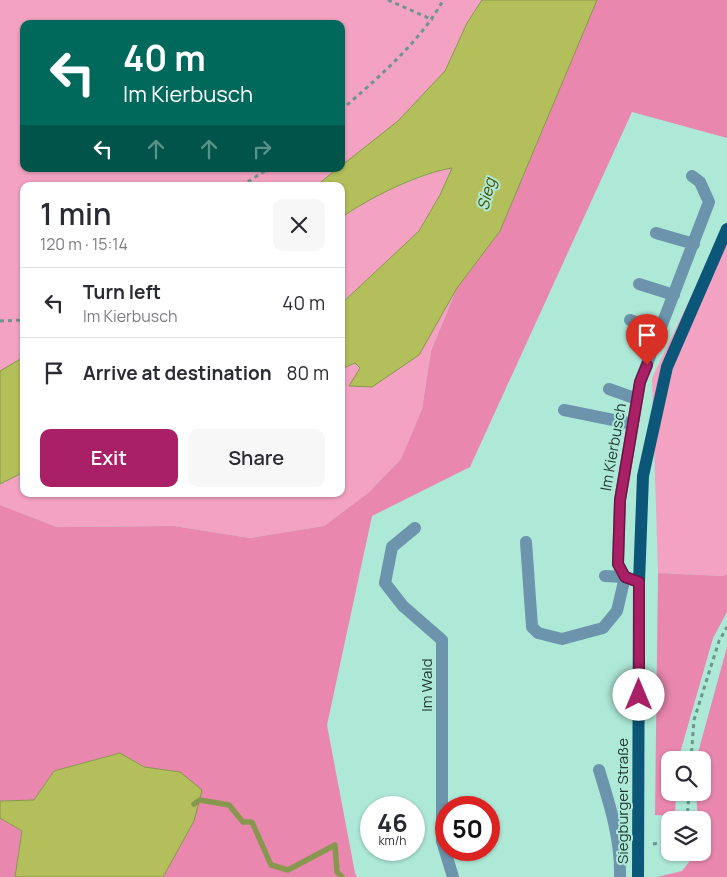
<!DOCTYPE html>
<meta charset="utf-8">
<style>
:root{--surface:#fff;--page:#f7f7f7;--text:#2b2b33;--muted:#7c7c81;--line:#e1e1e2;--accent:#a92066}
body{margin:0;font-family:Manrope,sans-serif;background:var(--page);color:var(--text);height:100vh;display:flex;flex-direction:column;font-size:19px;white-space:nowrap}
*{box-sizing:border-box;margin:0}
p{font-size:16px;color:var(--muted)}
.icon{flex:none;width:28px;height:28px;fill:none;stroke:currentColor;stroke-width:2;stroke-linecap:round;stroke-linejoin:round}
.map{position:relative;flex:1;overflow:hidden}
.side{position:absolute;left:20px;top:182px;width:325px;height:315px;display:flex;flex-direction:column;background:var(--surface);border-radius:10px;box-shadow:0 1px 4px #0004}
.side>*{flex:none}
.banner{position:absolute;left:20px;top:20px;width:325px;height:152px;border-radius:10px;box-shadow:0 1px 4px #0004;background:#00695c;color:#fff;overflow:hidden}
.tools{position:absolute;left:661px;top:751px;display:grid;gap:10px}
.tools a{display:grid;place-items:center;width:50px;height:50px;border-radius:10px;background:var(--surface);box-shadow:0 1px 4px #0004;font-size:25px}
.speed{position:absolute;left:360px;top:796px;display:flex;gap:10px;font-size:25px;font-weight:700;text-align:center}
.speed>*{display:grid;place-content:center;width:65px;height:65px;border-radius:50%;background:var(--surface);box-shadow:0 1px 4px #0004;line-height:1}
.speed small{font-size:12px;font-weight:400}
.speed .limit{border:8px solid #d22;background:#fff;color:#111}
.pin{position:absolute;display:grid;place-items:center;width:42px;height:42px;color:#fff;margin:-51px -21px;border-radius:50% 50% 50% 0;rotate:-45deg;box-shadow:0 0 5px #0007}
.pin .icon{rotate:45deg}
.me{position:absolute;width:55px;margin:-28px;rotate:0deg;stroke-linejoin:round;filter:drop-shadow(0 0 4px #0008)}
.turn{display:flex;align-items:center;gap:18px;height:105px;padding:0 20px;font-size:22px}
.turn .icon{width:65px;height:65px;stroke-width:2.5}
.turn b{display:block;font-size:35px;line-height:42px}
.lanes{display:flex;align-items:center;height:48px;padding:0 20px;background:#0003;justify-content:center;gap:25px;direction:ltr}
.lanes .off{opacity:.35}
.round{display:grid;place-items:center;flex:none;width:52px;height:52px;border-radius:10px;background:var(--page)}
.headline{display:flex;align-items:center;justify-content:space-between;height:85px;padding:0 20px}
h1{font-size:30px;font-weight:600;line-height:38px}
.cta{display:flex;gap:10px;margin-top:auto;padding:10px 20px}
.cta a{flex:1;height:58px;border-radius:10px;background:var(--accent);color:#fff;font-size:20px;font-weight:600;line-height:58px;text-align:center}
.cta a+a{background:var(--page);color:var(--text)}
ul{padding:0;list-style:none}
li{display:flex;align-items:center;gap:15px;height:70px;padding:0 20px;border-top:1px solid var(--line)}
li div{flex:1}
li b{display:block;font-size:19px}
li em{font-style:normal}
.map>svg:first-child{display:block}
.green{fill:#f3a3c1}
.forest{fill:#e987ae}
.water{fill:#b3bf5a;stroke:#88974e}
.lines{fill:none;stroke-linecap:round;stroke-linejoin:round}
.stream{stroke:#88974e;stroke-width:5.5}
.path{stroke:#6c968a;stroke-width:3;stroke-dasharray:4 4;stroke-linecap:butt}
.minor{stroke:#6c94ac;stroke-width:12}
.major{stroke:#0c5779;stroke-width:12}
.route-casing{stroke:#6e1542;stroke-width:12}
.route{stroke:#a92066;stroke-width:9}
.labels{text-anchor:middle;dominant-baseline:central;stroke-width:4;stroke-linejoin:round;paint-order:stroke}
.street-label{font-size:15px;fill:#223a33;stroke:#aee9d8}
.water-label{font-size:16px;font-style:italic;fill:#4a5100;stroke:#aee9d8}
</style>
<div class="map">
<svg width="727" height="877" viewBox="0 0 727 877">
<rect width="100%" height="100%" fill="#aee9d8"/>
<path class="green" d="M 0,0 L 482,0 L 467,23 L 445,71 L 398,121 L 341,166 L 341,24 L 24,24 L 24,169 L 337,169 L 316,186 L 24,186 L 24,357 L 0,371 Z
M 452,167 L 440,195 L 419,231 L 341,304 L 341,218 C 373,194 414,178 452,167 Z
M 727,222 L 727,574 L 724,576 L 658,573 L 652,378 Z
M 457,288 L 431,351 L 422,409 L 401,459 L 368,493 L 324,526 L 250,538 L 174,526 L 57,527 L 0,505 L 0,484 L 24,472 L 24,494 L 341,494 L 341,369 L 355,363 L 372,386 L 419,355 Z"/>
<path class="forest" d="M 597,0 L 727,0 L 727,138 L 632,112 L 470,467 L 372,516 L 327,725 L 355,873 L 357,877 L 163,877 L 194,821 L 180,772 L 144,767 L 120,753 L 54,771 L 34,800 L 0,801 L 0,505 L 57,527 L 174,526 L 250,538 L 324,526 L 368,493 L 401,459 L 422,409 L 431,351 L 457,288 L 500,231 Z
M 658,573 L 723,576 L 727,574 L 727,612 L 713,638 L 678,760 L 670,760 L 670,792 L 676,793 L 675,816 L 655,815 Z
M 727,647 L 727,877 L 657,877 L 682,871 L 696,853 L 702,852 L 702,820 L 698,820 L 696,793 L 702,792 L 702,760 L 696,760 Z
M 0,818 L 22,831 L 15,877 L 0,877 Z"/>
<path class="water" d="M 482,0 L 597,0 L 500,231 L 457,288 L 419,355 L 372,387 L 349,386 L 360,368 L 355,363 L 341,369 L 341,304 L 419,231 L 440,195 L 452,168 C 420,173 368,198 341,218 L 341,186 L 316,186 L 337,169 L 341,169 L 341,166 L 398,121 L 445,71 L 467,23 Z
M 24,357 L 24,472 L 0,484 L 0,371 Z
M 120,753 L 144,767 L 180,772 L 202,790 L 194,821 L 163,877 L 15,877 L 22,831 L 0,818 L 0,801 L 34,800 L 54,771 Z"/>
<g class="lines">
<path class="stream" d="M 194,804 L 200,800 L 229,805 L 243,822 L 252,822 L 271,865 L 288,870 L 335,845 L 337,872 L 342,877"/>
<path class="path" d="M 388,0 L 433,20
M 341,110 C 375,81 423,39 443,0
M 241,186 L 268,169
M 0,321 L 24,320
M 691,760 L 694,720 L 719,641 L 727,627
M 687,820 L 689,792
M 653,844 L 670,842"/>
<path class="minor" d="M 656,233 L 694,244
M 639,284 L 674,295
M 630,320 L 660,331
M 609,389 L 637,399
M 564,410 L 633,424
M 415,528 L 392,547 L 385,583 L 403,606 L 442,640 L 442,841 L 453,877
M 526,542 L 532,627 L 538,633 L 562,639 L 603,628 L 617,611 L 625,577 L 605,576
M 639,582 L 625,577 L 618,564 L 620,500 L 640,382 L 709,202 L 700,182 L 692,176
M 599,770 C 610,805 621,840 620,877"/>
<path class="major" d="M 638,877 L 639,582 L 643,476 L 667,367 L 727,229"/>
</g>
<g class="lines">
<defs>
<path id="route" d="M 639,695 L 639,582 L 625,577 L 618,564 L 620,500 L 640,382 L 647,365"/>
</defs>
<use href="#route" class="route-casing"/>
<use href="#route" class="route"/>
</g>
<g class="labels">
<g class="street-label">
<text transform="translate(613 447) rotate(-80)">Im Kierbusch</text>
<text transform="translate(426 685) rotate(-90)">Im Wald</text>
<text transform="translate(622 801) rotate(-90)">Siegburger Straße</text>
</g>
<g class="water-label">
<text transform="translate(486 194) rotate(-76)">Sieg</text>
</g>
</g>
</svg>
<div class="tools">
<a><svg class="icon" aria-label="search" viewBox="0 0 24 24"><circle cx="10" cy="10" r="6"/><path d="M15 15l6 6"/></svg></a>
<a><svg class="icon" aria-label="layers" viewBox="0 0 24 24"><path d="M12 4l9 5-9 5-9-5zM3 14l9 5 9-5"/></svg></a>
</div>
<div class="speed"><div>46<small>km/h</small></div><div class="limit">50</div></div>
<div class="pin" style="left:647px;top:365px;background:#d93025"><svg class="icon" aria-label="arrive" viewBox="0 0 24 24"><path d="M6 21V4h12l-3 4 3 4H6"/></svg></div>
<svg class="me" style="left:639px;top:695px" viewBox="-20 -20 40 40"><circle r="19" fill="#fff"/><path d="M0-13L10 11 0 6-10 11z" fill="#a92066"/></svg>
<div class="banner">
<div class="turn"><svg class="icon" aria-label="left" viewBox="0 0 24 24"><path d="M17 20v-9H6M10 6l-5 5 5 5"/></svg><div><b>40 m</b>Im Kierbusch</div></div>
<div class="lanes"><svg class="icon" aria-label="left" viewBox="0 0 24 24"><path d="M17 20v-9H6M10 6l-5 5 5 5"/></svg><svg class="icon off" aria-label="ahead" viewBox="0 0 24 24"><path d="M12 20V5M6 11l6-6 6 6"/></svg><svg class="icon off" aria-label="ahead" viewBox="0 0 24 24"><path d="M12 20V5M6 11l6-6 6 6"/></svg><svg class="icon off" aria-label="right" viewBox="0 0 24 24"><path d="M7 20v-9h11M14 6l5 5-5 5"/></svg></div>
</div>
<section class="side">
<div class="headline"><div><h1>1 min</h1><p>120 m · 15:14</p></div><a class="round"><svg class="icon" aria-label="close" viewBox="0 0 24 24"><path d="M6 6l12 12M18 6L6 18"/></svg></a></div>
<ul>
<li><svg class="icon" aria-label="left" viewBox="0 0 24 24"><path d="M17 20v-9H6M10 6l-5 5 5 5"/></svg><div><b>Turn left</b><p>Im Kierbusch</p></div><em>40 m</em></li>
<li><svg class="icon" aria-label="arrive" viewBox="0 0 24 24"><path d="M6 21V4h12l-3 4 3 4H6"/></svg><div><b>Arrive at destination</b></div><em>80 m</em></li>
</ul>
<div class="cta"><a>Exit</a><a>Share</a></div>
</section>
</div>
